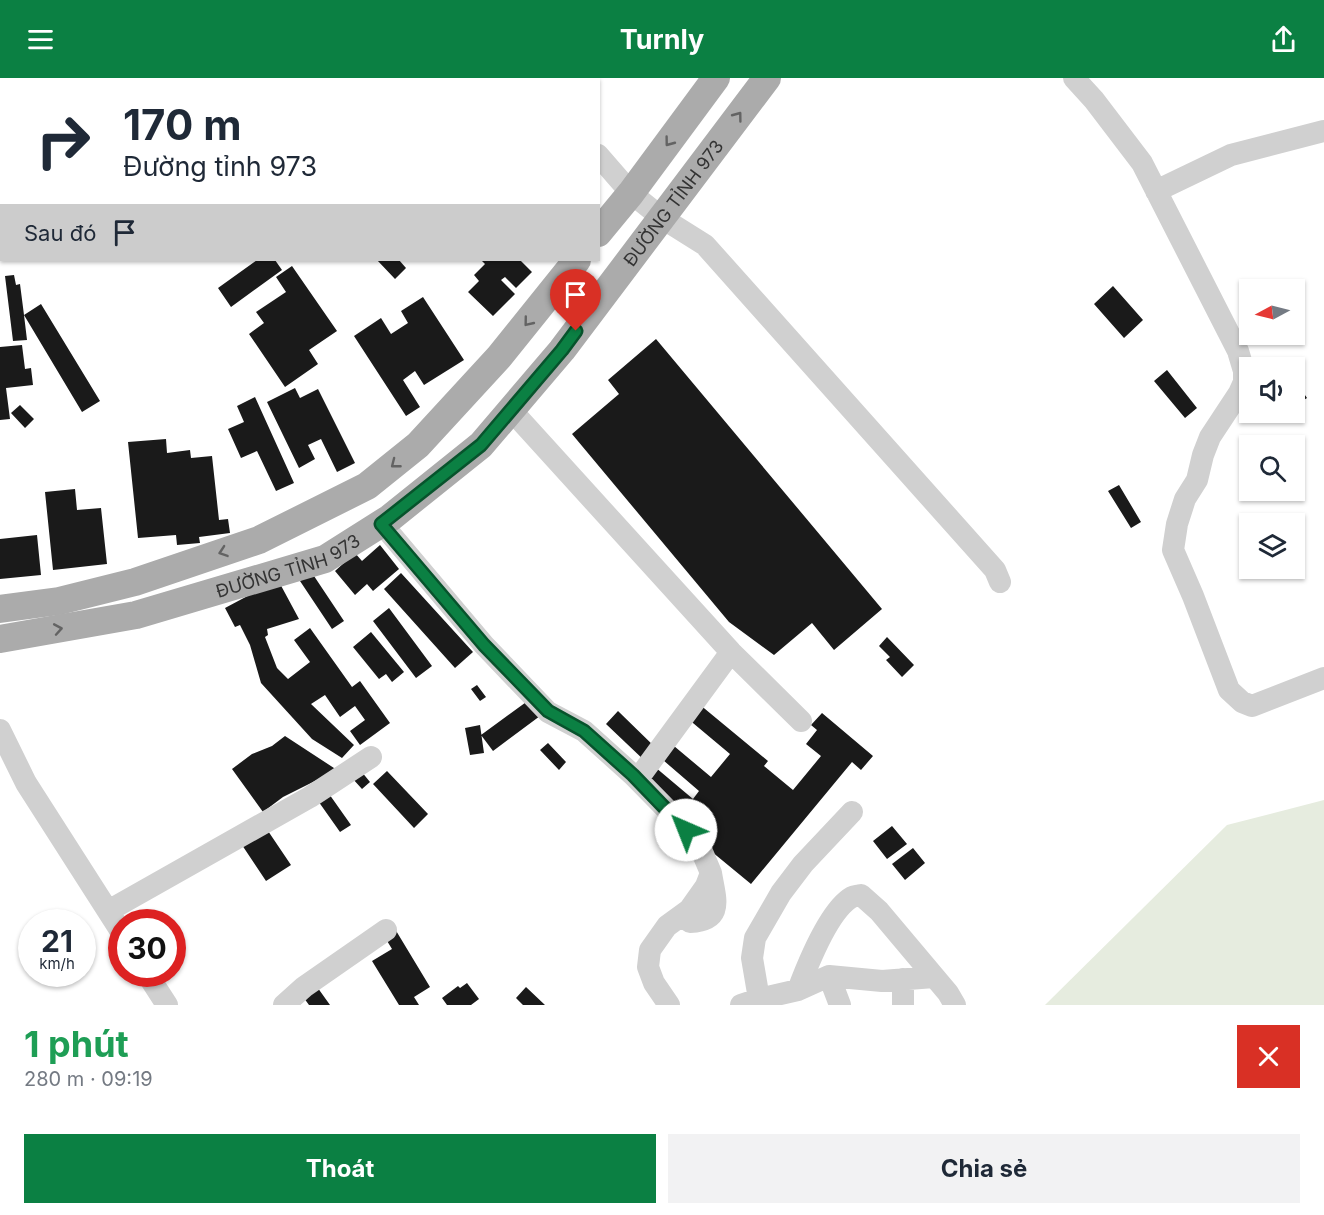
<!DOCTYPE html>
<html lang="vi">
<meta charset="utf-8">
<style>
:root{--surface:#fff;--page:#f2f2f3;--text:#1f2937;--muted:#747a83;--accent:#0b8043}
body{margin:0;font-family:Inter,sans-serif;background:var(--page);color:var(--text);height:100vh;display:flex;flex-direction:column;font-size:22px;white-space:nowrap}
*{box-sizing:border-box;margin:0}
p{font-size:20px;color:var(--muted)}
.icon{flex:none;width:33px;height:33px;fill:none;stroke:currentColor;stroke-width:2;stroke-linecap:round;stroke-linejoin:round}
.map{position:relative;height:927px;overflow:hidden}
.panel{display:flex;flex-direction:column;background:var(--surface);flex:1}
.panel>*{flex:none}
.top-card{position:absolute;left:0px;top:0px;width:600px;height:183px;box-shadow:0 2px 4px #0004;background:#fff;color:var(--text);overflow:hidden}
.needle{width:39px;rotate:263deg}
.buttons{position:absolute;left:1239px;top:201px;display:grid;gap:12px}
.buttons a{display:grid;place-items:center;width:66px;height:66px;border-radius:0px;background:var(--surface);box-shadow:0 2px 4px #0004;font-size:30px}
.speed{position:absolute;left:18px;top:831px;display:flex;gap:12px;font-size:30px;font-weight:700;text-align:center}
.speed>*{display:grid;place-content:center;width:78px;height:78px;border-radius:50%;background:var(--surface);box-shadow:0 2px 4px #0004;line-height:1}
.speed small{font-size:15px;font-weight:400}
.speed .limit{border:9px solid #d22;background:#fff;color:#111}
.pin{position:absolute;display:grid;place-items:center;width:51px;height:51px;color:#fff;margin:-62px -26px;border-radius:50% 50% 50% 0;rotate:-45deg;box-shadow:0 0 6px #0007}
.pin .icon{rotate:45deg}
.me{position:absolute;width:66px;margin:-33px;rotate:316deg;stroke-linejoin:round;filter:drop-shadow(0 0 4px #0008)}
.turn{display:flex;align-items:center;gap:21px;height:126px;padding:0 24px;font-size:27px}
.turn .icon{width:78px;height:78px;stroke-width:2.5}
.turn b{display:block;font-size:42px;line-height:51px}
.then{display:flex;align-items:center;height:57px;padding:0 24px;background:#0003;gap:12px;font-size:22px}
.round{display:grid;place-items:center;flex:none;width:63px;height:63px;border-radius:0px;background:var(--page)}
.headline{display:flex;align-items:center;justify-content:space-between;height:102px;padding:0 24px}
h1{font-size:36px;font-weight:700;line-height:45px;color:#1e9e55}
.button{display:flex;gap:12px;margin-top:auto;padding:12px 24px}
.button a{flex:1;height:69px;border-radius:0px;background:var(--accent);color:#fff;font-size:24px;font-weight:700;line-height:69px;text-align:center}
.button a+a{background:var(--page);color:var(--text)}
header{display:flex;justify-content:space-between;align-items:center;height:78px;padding:0 24px;background:var(--accent);color:#fff;font-size:27px;font-weight:700}
.map>svg:first-child{display:block}
.green{fill:#e6ecdf}
.building{fill:#1a1a1a}
.lines{fill:none;stroke-linecap:round;stroke-linejoin:round}
.minor{stroke:#d0d0d0;stroke-width:22}
.major{stroke:#ababab;stroke-width:28}
.oneway{stroke:#636363}
.route-casing{stroke:#07532c;stroke-width:15}
.route{stroke:#0b8043;stroke-width:10}
.labels{text-anchor:middle;dominant-baseline:central;stroke-width:6;stroke-linejoin:round;paint-order:stroke}
.street-label{font-size:18px;fill:#333;stroke:#fff}
</style>
<header><svg class="icon" aria-label="menu" viewBox="0 0 24 24"><path d="M4 6h16M4 12h16M4 18h16"/></svg>Turnly<svg class="icon" aria-label="share" viewBox="0 0 24 24"><path d="M12 15V3M7 8l5-5 5 5M5 13v7h14v-7"/></svg></header>
<div class="map">
<svg width="1324" height="927" viewBox="0 0 1324 927">
<rect width="100%" height="100%" fill="#fff"/>
<path class="green" d="M 1324,722 L 1324,927 L 1045,927 L 1227,747 Z"/>
<path class="building" d="M 257,182 L 275,182 L 282,192 L 231,229 L 218,210 Z
M 377,182 L 399,182 L 406,190 L 395,201 Z
M 481,182 L 520,182 L 532,194 L 516,210 L 505,199 L 501,202 L 515,216 L 493,238 L 468,214 L 479,203 L 474,197 L 485,186 Z
M 292,188 L 337,253 L 309,272 L 318,286 L 285,309 L 249,256 L 264,245 L 256,234 L 286,214 L 276,199 Z
M 14,197 L 16,207 L 20,206 L 24,237 L 41,226 L 100,323 L 82,334 L 24,237 L 27,262 L 13,263 L 5,198 Z
M 1113,208 L 1143,242 L 1124,260 L 1094,226 Z
M 423,219 L 464,282 L 424,307 L 415,293 L 403,302 L 420,329 L 406,338 L 354,258 L 381,240 L 391,256 L 408,245 L 401,233 Z
M 656,261 L 882,531 L 834,572 L 812,545 L 774,577 L 729,544 L 572,356 L 619,316 L 608,302 Z
M 22,267 L 25,291 L 31,290 L 33,307 L 6,310 L 10,341 L 0,342 L 0,269 Z
M 1167,292 L 1197,330 L 1185,340 L 1154,303 Z
M 1294,301 L 1307,320 L 1294,328 Z
M 295,310 L 300,320 L 318,311 L 355,385 L 337,394 L 321,361 L 308,367 L 315,381 L 299,390 L 267,324 Z
M 255,319 L 294,405 L 276,413 L 257,373 L 241,380 L 228,351 L 244,344 L 237,328 Z
M 20,327 L 34,341 L 25,350 L 11,335 Z
M 166,361 L 167,375 L 190,372 L 191,380 L 212,378 L 219,442 L 228,441 L 230,455 L 199,459 L 200,465 L 177,467 L 176,457 L 138,460 L 128,364 Z
M 1119,407 L 1141,444 L 1131,450 L 1108,413 Z
M 75,411 L 77,432 L 101,430 L 107,486 L 53,492 L 45,414 Z
M 37,457 L 41,497 L 0,501 L 0,461 Z
M 380,467 L 399,491 L 373,513 L 367,506 L 355,517 L 335,493 L 355,475 L 362,483 Z
M 312,495 L 344,543 L 332,551 L 300,503 Z
M 401,495 L 473,574 L 455,590 L 384,511 Z
M 278,502 L 299,541 L 267,551 L 268,557 L 265,559 L 277,590 L 288,601 L 310,584 L 294,562 L 310,550 L 352,609 L 360,603 L 390,645 L 360,667 L 350,653 L 365,642 L 355,628 L 340,639 L 325,617 L 311,626 L 354,667 L 342,680 L 312,661 L 261,605 L 250,567 L 240,547 L 235,549 L 225,530 Z
M 389,530 L 432,588 L 416,600 L 373,543 Z
M 371,554 L 404,594 L 392,604 L 386,596 L 379,601 L 353,569 Z
M 887,559 L 914,587 L 902,599 L 886,582 L 890,579 L 879,568 Z
M 477,607 L 486,619 L 480,623 L 471,611 Z
M 529,622 L 540,638 L 493,673 L 481,657 Z
M 699,626 L 768,683 L 764,688 L 793,712 L 821,678 L 806,666 L 817,652 L 811,647 L 822,635 L 873,678 L 861,692 L 852,684 L 751,806 L 700,764 L 642,705 L 655,689 L 693,721 L 699,713 L 663,682 L 674,668 L 711,699 L 730,676 L 687,640 Z
M 618,633 L 658,672 L 646,684 L 606,646 Z
M 480,647 L 484,675 L 470,677 L 465,650 Z
M 285,658 L 337,692 L 283,719 L 263,734 L 232,691 L 252,676 L 272,668 Z
M 548,665 L 566,684 L 559,692 L 540,672 Z
M 361,693 L 370,704 L 362,711 L 352,700 Z
M 387,693 L 428,736 L 414,750 L 373,706 Z
M 327,713 L 351,747 L 340,754 L 316,720 Z
M 264,747 L 291,787 L 266,803 L 240,764 Z
M 892,748 L 907,766 L 887,781 L 873,763 Z
M 913,770 L 925,785 L 905,802 L 892,786 Z
M 395,851 L 430,909 L 414,919 L 419,927 L 399,927 L 372,883 L 392,871 L 384,858 Z
M 467,905 L 479,921 L 471,927 L 447,927 L 442,920 L 458,908 L 460,910 Z
M 315,906 L 330,927 L 309,927 L 301,916 Z
M 526,909 L 545,927 L 523,927 L 516,920 Z"/>
<g class="lines">
<path class="minor" d="M 534,0 L 535,2
M 1074,0 L 1094,22 L 1142,85 L 1238,273 L 1244,293 L 1244,304 L 1239,315 L 1210,359 L 1203,377 L 1197,402 L 1185,421 L 1177,446 L 1173,472 L 1193,518 L 1229,612 L 1242,624 L 1252,628 L 1324,600
M 206,2 L 208,0
M 349,2 L 350,0
M 489,2 L 491,0
M 598,77 L 631,115 L 662,140 L 705,167 L 995,492 L 1000,504
M 1156,113 L 1231,77 L 1324,53
M 511,332 L 731,574 L 801,643
M 382,446 L 484,567 L 548,634 L 584,653 L 633,697 L 686,751 L 700,769 L 711,795 L 706,808 L 689,832 L 667,848 L 650,872 L 648,889 L 654,905 L 669,927
M 0,652 L 26,705 L 122,855
M 640,698 L 731,574
M 689,832 L 690,844 C 725,842 715,821 711,795
M 108,833 L 310,719 L 371,679
M 147,896 L 167,927
M 829,898 L 840,927
M 798,912 C 807,888 829,832 852,819 C 854,818 858,818 861,817 L 879,833 L 948,915 L 955,927
M 759,921 L 752,880 L 755,860 L 781,815 L 803,786 L 852,734
M 284,927 L 304,909 L 386,852
M 741,927 L 759,921 L 798,912 L 829,898 L 882,903 L 934,899
M 903,927 L 903,901"/>
<g class="major">
<path d="M 598,155 L 631,115 L 716,0"/>
<path d="M 0,531 L 59,523 L 135,504 L 259,462 L 367,408 L 418,367 L 499,279 L 577,182"/>
<path id="s1" d="M 0,561 L 136,537 L 325,481 L 390,440 L 481,367 L 562,272 L 767,0"/>
</g>
</g>
<defs><path id="oneway-chevron" d="M-2-3.5L2.5 0L-2 3.5" fill="none" stroke-width="1.6" stroke-linecap="round" stroke-linejoin="round" transform="scale(1.5)"/></defs>
<g class="oneway">
<use href="#oneway-chevron" transform="translate(738 38) rotate(-53)"/>
<use href="#oneway-chevron" transform="translate(669 64) rotate(127)"/>
<use href="#oneway-chevron" transform="translate(528 244) rotate(129)"/>
<use href="#oneway-chevron" transform="translate(395 386) rotate(142)"/>
<use href="#oneway-chevron" transform="translate(223 474) rotate(161)"/>
<use href="#oneway-chevron" transform="translate(58 551) rotate(-10)"/>
</g>
<g class="lines">
<defs>
<path id="route" d="M 576,253 L 562,272 L 481,367 L 381,446 L 484,567 L 548,633 L 584,653 L 633,697 L 686,752"/>
</defs>
<use href="#route" class="route-casing"/>
<use href="#route" class="route"/>
</g>
<g class="labels">
<g class="street-label">
<text stroke="none"><textPath href="#s1" startOffset="838">ĐƯỜNG TỈNH 973</textPath></text>
<text stroke="none"><textPath href="#s1" startOffset="298">ĐƯỜNG TỈNH 973</textPath></text>
</g>
</g>
</svg>
<div class="buttons">
<a><svg class="needle" viewBox="-14 -14 28 28"><path d="M0-13l5 13h-10z" fill="#e53935"/><path d="M0 13l5-13h-10z" fill="#747a83"/></svg></a>
<a><svg class="icon" aria-label="sound" viewBox="0 0 24 24"><path d="M4 9h4l5-4v14l-5-4H4zM17 9q2 3 0 6"/></svg></a>
<a><svg class="icon" aria-label="search" viewBox="0 0 24 24"><circle cx="10" cy="10" r="6"/><path d="M15 15l6 6"/></svg></a>
<a><svg class="icon" aria-label="layers" viewBox="0 0 24 24"><path d="M12 4l9 5-9 5-9-5zM3 14l9 5 9-5"/></svg></a>
</div>
<div class="speed"><div>21<small>km/h</small></div><div class="limit">30</div></div>
<div class="pin" style="left:576px;top:253px;background:#d93025"><svg class="icon" aria-label="arrive" viewBox="0 0 24 24"><path d="M6 21V4h12l-3 4 3 4H6"/></svg></div>
<svg class="me" style="left:686px;top:752px" viewBox="-20 -20 40 40"><circle r="19" fill="#fff"/><path d="M0-13L10 11 0 6-10 11z" fill="#0b8043"/></svg>
<div class="top-card">
<div class="turn"><svg class="icon" aria-label="right" viewBox="0 0 24 24"><path d="M7 20v-9h11M14 6l5 5-5 5"/></svg><div><b>170 m</b>Đường tỉnh 973</div></div>
<div class="then">Sau đó<svg class="icon" aria-label="arrive" viewBox="0 0 24 24"><path d="M6 21V4h12l-3 4 3 4H6"/></svg></div>
</div>
</div>
<section class="panel">
<div class="headline"><div><h1>1 phút</h1><p>280 m · 09:19</p></div><a class="round" style="background:#d93025;color:#fff"><svg class="icon" aria-label="close" viewBox="0 0 24 24"><path d="M6 6l12 12M18 6L6 18"/></svg></a></div>
<div class="button"><a>Thoát</a><a>Chia sẻ</a></div>
</section>
